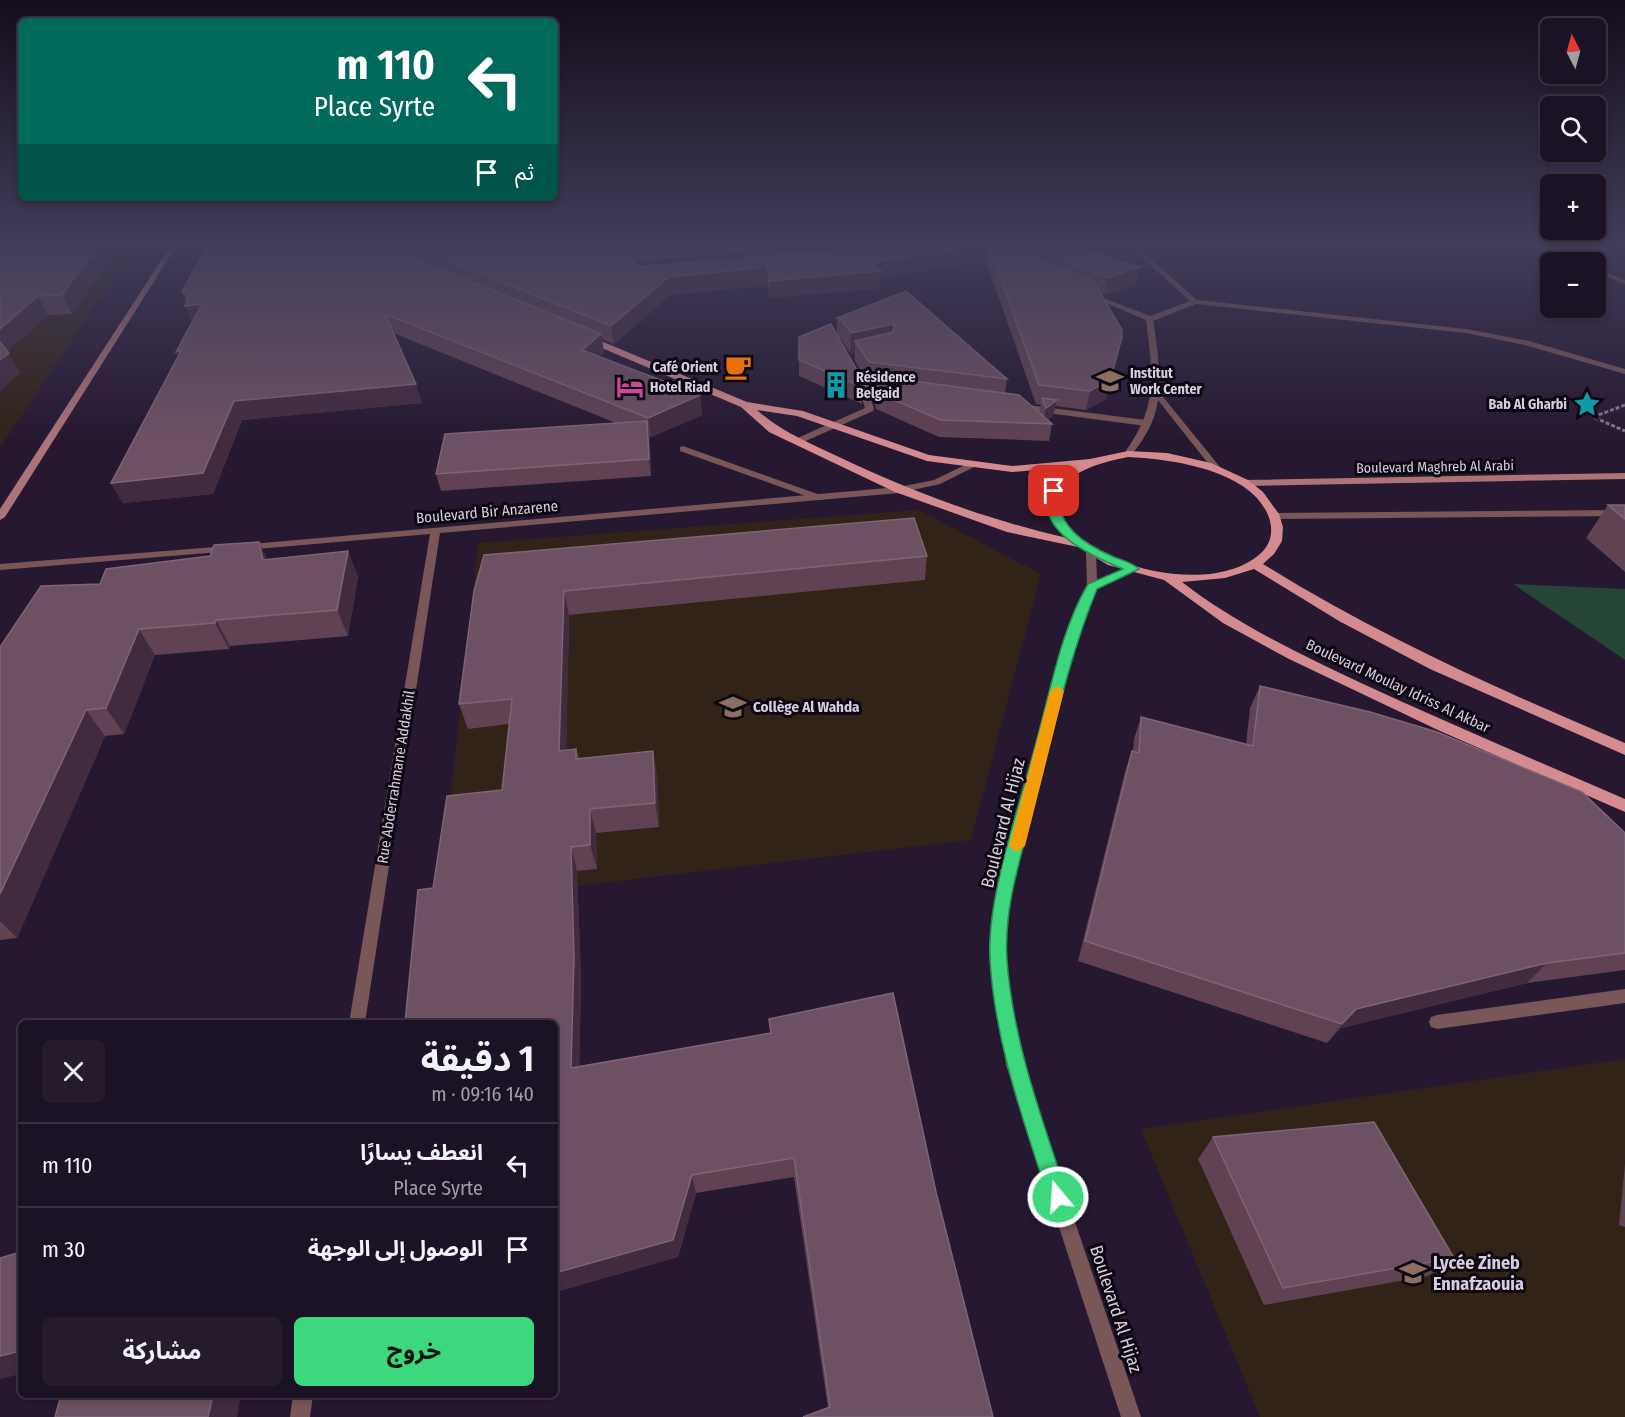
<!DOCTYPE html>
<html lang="ar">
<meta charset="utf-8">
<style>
:root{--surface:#1c1225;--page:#251b2d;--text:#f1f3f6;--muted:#a09ea7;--line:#3a3242;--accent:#3dd77e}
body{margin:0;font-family:"Fira Sans Condensed","Noto Sans Arabic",sans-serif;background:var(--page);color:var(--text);direction:rtl;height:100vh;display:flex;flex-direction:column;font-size:22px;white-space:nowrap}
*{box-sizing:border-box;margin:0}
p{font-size:20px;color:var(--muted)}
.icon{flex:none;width:33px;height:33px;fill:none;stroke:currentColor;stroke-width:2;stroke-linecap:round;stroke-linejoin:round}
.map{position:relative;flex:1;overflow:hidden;direction:ltr}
.panel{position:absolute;left:18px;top:1020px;width:540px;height:378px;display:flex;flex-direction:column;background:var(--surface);border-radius:9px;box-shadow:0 3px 9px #0003,0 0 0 2px var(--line);direction:rtl}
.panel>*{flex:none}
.guide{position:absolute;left:18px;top:18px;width:540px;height:183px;border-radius:9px;box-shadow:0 3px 9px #0003,0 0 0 2px var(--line);direction:rtl;background:#00695c;color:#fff;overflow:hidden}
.needle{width:39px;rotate:354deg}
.controls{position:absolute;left:1540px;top:18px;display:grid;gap:12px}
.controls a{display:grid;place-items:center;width:66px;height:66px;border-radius:9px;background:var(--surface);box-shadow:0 3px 9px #0003,0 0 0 2px var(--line);font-size:30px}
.pin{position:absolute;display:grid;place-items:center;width:51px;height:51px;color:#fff;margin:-26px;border-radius:12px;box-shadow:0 3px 9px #0006}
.me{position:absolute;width:66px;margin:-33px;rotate:342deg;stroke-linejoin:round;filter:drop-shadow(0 0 4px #0008)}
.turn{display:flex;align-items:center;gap:21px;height:126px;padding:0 24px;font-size:27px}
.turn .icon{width:78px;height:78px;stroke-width:2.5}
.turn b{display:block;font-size:42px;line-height:51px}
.then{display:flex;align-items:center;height:57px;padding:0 24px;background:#0003;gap:12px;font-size:22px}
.round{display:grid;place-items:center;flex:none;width:63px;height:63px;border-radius:9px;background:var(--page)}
.headline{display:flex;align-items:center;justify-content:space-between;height:102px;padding:0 24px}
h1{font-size:36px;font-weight:700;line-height:45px}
.primary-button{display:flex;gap:12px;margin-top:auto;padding:12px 24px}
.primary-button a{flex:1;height:69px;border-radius:9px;background:var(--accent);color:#111;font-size:24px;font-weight:700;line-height:69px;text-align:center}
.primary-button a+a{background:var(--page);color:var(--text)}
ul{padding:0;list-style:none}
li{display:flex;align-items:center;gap:18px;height:84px;padding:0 24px;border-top:2px solid var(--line)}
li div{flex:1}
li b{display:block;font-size:22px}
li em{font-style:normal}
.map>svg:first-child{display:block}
.education{fill:#312317}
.green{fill:#254537}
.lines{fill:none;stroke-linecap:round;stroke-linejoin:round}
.path{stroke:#82778c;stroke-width:3;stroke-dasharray:4 2;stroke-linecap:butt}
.service{fill:#795657;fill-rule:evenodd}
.minor{fill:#795657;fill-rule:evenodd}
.tertiary{fill:#795657;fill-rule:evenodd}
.secondary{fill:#ac7477;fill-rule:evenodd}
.primary{fill:#d48b90;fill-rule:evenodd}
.wall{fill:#604252}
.shaded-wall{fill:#432b3f}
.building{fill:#6d5162;stroke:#7d6575;stroke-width:1.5}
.route{fill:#3dd77e;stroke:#288c52;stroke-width:1.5}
.slow{fill:#f59e0b}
.labels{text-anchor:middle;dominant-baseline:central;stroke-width:6;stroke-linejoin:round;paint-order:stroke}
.far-poi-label{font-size:14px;font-weight:bold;fill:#d6cdde;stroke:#0c0711;text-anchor:start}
.far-street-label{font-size:14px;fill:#d6cdde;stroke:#0c0711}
.street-label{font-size:15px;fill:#d6cdde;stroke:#0c0711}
.poi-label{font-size:15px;font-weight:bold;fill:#d6cdde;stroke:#0c0711;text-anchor:start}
.near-street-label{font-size:18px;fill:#d6cdde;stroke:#0c0711}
.near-poi-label{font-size:18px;font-weight:bold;fill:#d6cdde;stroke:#0c0711;text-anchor:start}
</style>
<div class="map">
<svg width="1625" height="1417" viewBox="0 0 1625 1417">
<rect width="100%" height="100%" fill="#261831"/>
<path class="education" d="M 88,242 L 136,244 L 0,448 L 0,258 Z
M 919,510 L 1041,574 L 971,840 L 439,902 L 478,543 Z
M 1625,1059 L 1625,1417 L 1260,1417 L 1141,1129 Z"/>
<path class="green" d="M 1513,584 L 1625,589 L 1625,660 Z"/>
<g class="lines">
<path class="path" d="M 1625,405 L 1593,417 L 1625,431"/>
<path class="service" d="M 858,379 L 864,379 L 866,385 L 887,388 L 891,390 L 887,392 L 868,390 L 874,409 L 873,411 L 799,444 L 793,444 L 793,440 L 865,408 L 857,381 Z
M 1020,404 L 1146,420 L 1150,423 L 1146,426 L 1017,409 L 1016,407 Z
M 683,446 L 823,496 L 825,498 L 823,500 L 817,500 L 680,451 L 680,447 Z
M 1625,510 L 1625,516 L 1275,519 L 1270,516 L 1275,513 Z"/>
<path class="minor" d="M 1125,242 L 1132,242 L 1197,300 L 1466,329 L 1529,341 L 1625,369 L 1625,374 L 1525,345 L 1466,333 L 1196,304 L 1153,321 L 1147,321 L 1147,317 L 1190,301 Z
M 1522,242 L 1532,242 L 1579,262 L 1571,262 Z
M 1596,268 L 1625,280 L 1625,284 L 1596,272 Z
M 971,462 L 974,463 L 974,467 L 940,484 L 899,493 L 440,533 L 365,1023 L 349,1023 L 430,534 L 245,550 L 241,549 L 241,545 L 899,487 L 934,480 Z
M 228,546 L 233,549 L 232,551 L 0,570 L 0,564 Z
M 1091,548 L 1096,551 L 1097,581 L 1129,567 L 1137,567 L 1138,569 L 1097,589 L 1073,651 L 1010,898 L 1006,959 L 1022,1065 L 1141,1417 L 1121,1417 L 1006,1065 L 990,959 L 996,898 L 1061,651 L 1087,587 L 1086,551 Z
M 1625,989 L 1625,1003 L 1437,1029 L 1431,1027 L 1429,1022 L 1431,1017 L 1437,1015 Z
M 293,1395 L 313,1395 L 310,1417 L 290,1417 Z"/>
<path class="tertiary" d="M 1089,294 L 1093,294 L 1153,317 L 1158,356 L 1159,392 L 1220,467 L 1220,471 L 1214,471 L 1158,400 C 1155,422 1144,439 1131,456 L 1125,456 L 1124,454 C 1159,405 1153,377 1146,320 L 1089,296 Z"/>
<path class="secondary" d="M 173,242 L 179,242 L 5,517 L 0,520 L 0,509 Z
M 1625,473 L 1625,479 L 1245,486 L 1240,483 L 1245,480 Z"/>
<path class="primary" d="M 583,336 L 589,336 L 747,402 L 803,411 L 929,455 L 1012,466 L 1090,459 L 1128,451 L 1167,453 L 1211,463 L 1248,480 L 1263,492 L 1279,514 L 1283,527 L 1282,541 L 1274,554 L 1263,564 C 1378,636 1500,690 1625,743 L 1625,755 L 1430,669 L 1339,621 L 1254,569 L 1225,578 L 1182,582 C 1236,624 1300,654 1361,683 C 1448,723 1537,761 1625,799 L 1625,812 L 1440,731 L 1289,659 L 1223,623 L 1164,580 L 1108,565 L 1078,547 L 1007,532 L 895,492 L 769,432 L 741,407 L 583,340 ZM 757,410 L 797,416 L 927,461 L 1012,472 L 1073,467 C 1038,485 1042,513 1067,538 C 988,520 913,492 839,457 C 808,442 783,433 757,410 ZM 1128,457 C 1171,459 1256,470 1270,521 C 1273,534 1270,545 1260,554 C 1213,596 1093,570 1063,517 C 1041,477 1101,462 1128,457 Z"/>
</g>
<path class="wall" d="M 0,242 L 122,242 L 72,314 L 48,315 L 7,351 L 20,372 L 0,391 Z
M 209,242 L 1141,242 L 1138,256 L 1117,260 L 1136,285 L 1104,295 L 1101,294 L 1122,337 L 1118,356 L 1106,399 L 1086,410 L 1055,406 L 1053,416 L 1048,420 L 1052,424 L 1049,441 L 939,437 L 876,409 L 872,393 L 872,383 L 868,383 L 855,361 L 855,352 L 850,353 L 841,339 L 839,338 L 863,387 L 862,404 L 799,376 L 799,337 L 837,335 L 837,318 L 906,291 L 1007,379 L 1005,393 L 1039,413 L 1041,405 L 1036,404 L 986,261 L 880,278 L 880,288 L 770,298 L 768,285 L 670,295 L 614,344 L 602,339 L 604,353 L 599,357 L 700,395 L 702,415 L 651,437 L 649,436 L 651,476 L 441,491 L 436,474 L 616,423 L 393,333 L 422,403 L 242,420 L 213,494 L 123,503 L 111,483 L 178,357 L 176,352 L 192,322 L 186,302 L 182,292 Z
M 1608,505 L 1625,505 L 1625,572 L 1586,538 Z
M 259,542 L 267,559 L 348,551 L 358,577 L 348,636 L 230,646 L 229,649 L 155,655 L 124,734 L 105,736 L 17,938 L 0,940 L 0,647 L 210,556 Z
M 927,556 L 925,580 L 569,615 L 566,750 L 576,749 L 579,758 L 653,751 L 657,775 L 659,827 L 596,833 L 597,869 L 577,871 L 581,980 L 579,1067 L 770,1033 L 769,1019 L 936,1192 L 993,1417 L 828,1408 L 794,1177 L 696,1193 L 678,1257 L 555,1292 L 555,1023 L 433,888 L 502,790 L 509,724 L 468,729 L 459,704 L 474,591 Z
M 1260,686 L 1625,833 L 1625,970 L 1527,983 L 1341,1028 L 1327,1043 L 1078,961 L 1125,772 L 1132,751 L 1133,751 L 1134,739 L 1141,717 L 1246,744 L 1250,708 Z
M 1213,1137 L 1454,1258 L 1428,1276 L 1264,1305 L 1198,1159 Z
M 1625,1164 L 1625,1227 L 1619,1225 Z"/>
<path class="shaded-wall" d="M 101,242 L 122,242 L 72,314 L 62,295 Z
M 843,242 L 958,242 L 988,244 L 986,261 L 880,278 L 880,288 L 770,298 L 770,281 L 871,263 L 945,251 L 635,279 L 633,262 L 638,259 Z
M 997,242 L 1009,242 L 1008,248 Z
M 1124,242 L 1141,242 L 1138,256 L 1080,265 L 1083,249 Z
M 767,267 L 768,285 L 670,295 L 614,344 L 611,326 L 669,277 Z
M 1140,267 L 1136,285 L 1104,295 L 1108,278 Z
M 38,296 L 48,315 L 5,353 L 0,345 L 0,329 Z
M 202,304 L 193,324 L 185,306 Z
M 894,324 L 892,344 L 855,341 L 855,352 L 850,353 L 851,333 Z
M 601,334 L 604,353 L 586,369 L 582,350 Z
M 1122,337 L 1118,356 L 1106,399 L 1086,410 L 1090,391 Z
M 181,351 L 184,371 L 176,352 Z
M 9,353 L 20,372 L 0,391 L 0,360 Z
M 416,384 L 422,403 L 242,420 L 213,494 L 123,503 L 111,483 L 234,401 Z
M 700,395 L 702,415 L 651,437 L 648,418 Z
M 1057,400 L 1053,416 L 1043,423 L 1046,408 Z
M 647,421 L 650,438 L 651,476 L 649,459 Z
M 259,542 L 271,568 L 263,560 Z
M 348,551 L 358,577 L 348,636 L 337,610 Z
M 564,591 L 569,615 L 566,775 L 559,751 Z
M 216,620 L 230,646 L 229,649 L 215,623 Z
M 139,629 L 155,655 L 124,734 L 106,708 Z
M 86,710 L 105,736 L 17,938 L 0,921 L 0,894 Z
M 653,751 L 657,775 L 659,827 L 655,803 Z
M 590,809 L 596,833 L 597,869 L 590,845 Z
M 571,847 L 577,871 L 581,980 L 579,1089 L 571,1068 Z
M 1547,963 L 1527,983 L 1341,1028 L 1327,1043 L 1342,1024 L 1356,1009 Z
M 692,1175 L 696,1193 L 678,1257 L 555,1292 L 555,1273 Z
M 21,1351 L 21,1374 L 0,1379 L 0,1356 Z
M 213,1395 L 241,1395 L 237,1417 L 208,1417 Z"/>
<path class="building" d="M 0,242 L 101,242 L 62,295 L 38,296 L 0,329 Z
M 209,242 L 373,242 L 601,334 L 582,350 L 700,395 L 648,418 L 385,314 L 416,384 L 234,401 L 203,473 L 111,483 L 181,351 L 176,352 L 202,304 L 185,306 L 189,293 L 182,292 Z
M 402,242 L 843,242 L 638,259 L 633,262 L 638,267 L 939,242 L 996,242 L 1094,282 L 1122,330 L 1122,337 L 1110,380 L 1090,391 L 1039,385 L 988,244 L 871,263 L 881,271 L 770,281 L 767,267 L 669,277 L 611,326 Z
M 1017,242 L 1124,242 L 1083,249 L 1140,267 L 1108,278 Z
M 906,291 L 1007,379 L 869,362 L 855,341 L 893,332 L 894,324 L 851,333 L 841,319 L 837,318 Z
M 831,324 L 858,372 L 863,387 L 799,360 L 799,337 Z
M 0,342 L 9,353 L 0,360 Z
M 873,376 L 1019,395 L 1052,424 L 941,420 L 877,393 Z
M 1042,398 L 1057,400 L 1046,408 Z
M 647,421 L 649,459 L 436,474 L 445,434 Z
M 1608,505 L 1625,505 L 1625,519 Z
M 914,518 L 927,556 L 564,591 L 559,751 L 576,749 L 576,759 L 653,751 L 655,803 L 590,809 L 590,845 L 571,847 L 574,957 L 571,1068 L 771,1033 L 769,1019 L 893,993 L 936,1192 L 993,1417 L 803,1417 L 830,1407 L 794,1158 L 692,1175 L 673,1240 L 555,1273 L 555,1023 L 405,1023 L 418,890 L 433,888 L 447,796 L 502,790 L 512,699 L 459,704 L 474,591 L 484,555 Z
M 259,542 L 263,560 L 348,551 L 337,610 L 216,620 L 215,623 L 139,629 L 106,708 L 86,710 L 0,894 L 0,647 L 41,586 L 100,584 L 106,569 L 210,556 L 214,545 Z
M 1260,686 L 1370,712 L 1437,732 L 1582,792 L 1625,833 L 1625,953 L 1547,963 L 1356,1009 L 1342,1024 L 1085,941 L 1132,751 L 1139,753 L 1141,717 L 1253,746 Z
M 1374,1122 L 1454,1258 L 1283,1288 L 1213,1137 Z
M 21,1252 L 21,1351 L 0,1356 L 0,1258 Z
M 61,1395 L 213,1395 L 208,1417 L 55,1417 Z"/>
<linearGradient id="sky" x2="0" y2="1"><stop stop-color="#150d1b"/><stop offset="0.55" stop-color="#413d5a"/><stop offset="1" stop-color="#413d5a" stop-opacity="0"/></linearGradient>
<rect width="1625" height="441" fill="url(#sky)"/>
<path class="route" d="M 1050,488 L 1060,491 C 1054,526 1086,545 1114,557 C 1122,560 1133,563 1139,569 L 1097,589 C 1069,657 1054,728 1036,799 C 1023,851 1003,906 1007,960 C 1013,1042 1042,1119 1068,1197 L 1065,1204 L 1058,1207 L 1051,1204 L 1048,1197 C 1023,1119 995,1043 990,960 C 986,897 1021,802 1037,739 C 1051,688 1061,630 1088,584 L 1123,569 C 1094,557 1032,531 1050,488 Z"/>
<path class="slow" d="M 1057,686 L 1064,691 L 1025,846 L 1017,852 L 1009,846 L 1050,691 Z"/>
<defs>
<symbol id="cafe-bare" viewBox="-9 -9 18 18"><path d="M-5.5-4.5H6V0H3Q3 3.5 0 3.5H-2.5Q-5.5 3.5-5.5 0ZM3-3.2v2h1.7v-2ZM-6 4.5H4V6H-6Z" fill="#e8710a" stroke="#0c0711" stroke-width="2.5" paint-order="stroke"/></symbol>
<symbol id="school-bare" viewBox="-9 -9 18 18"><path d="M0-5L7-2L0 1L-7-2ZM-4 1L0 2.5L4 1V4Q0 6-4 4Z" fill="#8d6e63" stroke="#0c0711" stroke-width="2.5" paint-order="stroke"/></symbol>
<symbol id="building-bare" viewBox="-9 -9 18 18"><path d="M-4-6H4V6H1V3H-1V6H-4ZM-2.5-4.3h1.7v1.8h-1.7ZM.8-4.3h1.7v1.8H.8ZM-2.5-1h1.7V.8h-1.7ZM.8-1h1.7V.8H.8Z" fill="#0f9aa8" stroke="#0c0711" stroke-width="2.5" paint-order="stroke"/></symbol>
<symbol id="hotel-bare" viewBox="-9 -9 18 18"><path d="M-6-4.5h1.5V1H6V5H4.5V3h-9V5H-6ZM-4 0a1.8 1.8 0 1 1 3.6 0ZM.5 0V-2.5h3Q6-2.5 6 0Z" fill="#d1479c" stroke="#0c0711" stroke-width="2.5" paint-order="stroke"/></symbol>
<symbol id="sight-bare" viewBox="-9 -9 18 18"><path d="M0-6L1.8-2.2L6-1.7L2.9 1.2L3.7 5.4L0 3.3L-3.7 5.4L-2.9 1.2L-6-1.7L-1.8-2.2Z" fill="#0f9aa8" stroke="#0c0711" stroke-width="2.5" paint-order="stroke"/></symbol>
</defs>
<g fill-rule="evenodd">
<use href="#cafe-bare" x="719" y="348" width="38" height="38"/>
<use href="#school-bare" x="1091" y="362" width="38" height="38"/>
<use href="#building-bare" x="817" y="366" width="38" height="38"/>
<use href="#hotel-bare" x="611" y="368" width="38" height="38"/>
<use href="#sight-bare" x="1568" y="385" width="38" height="38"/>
<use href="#school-bare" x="714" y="688" width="38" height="38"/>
<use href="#school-bare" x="1394" y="1254" width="38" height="38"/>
</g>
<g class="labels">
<g class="far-poi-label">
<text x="718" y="367" text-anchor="end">Café Orient</text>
<text x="1130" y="373">Institut<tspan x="1130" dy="16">Work Center</tspan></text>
<text x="856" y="377">Résidence<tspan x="856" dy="16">Belgaid</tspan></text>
<text x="650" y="387">Hotel Riad</text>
<text x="1567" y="404" text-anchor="end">Bab Al Gharbi</text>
</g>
<g class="far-street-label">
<text transform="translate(1435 467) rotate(-1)">Boulevard Maghreb Al Arabi</text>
</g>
<g class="street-label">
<text transform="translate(487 512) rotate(-5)">Boulevard Bir Anzarene</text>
<text transform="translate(1398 686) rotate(25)">Boulevard Moulay Idriss Al Akbar</text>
<text transform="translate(396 777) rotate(-81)">Rue Abderrahmane Addakhil</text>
</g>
<g class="poi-label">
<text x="753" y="707">Collège Al Wahda</text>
</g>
<g class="near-street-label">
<text transform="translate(1003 823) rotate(-76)">Boulevard Al Hijaz</text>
<text transform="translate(1116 1309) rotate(72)">Boulevard Al Hijaz</text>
</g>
<g class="near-poi-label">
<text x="1433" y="1263">Lycée Zineb<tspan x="1433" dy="21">Ennafzaouia</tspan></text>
</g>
</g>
</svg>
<div class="controls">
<a><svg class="needle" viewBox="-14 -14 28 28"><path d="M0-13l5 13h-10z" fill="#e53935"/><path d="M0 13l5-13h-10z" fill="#a09ea7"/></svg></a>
<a><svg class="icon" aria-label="search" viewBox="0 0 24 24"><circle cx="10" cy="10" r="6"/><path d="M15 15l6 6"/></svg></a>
<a>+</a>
<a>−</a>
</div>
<div class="pin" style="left:1054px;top:491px;background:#d93025"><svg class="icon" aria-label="arrive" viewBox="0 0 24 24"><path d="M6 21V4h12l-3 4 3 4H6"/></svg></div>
<svg class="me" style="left:1058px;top:1197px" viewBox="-20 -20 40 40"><circle r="17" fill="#3dd77e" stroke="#fff" stroke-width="3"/><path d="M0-11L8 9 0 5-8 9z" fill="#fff"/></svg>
<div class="guide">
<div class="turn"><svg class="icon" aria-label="left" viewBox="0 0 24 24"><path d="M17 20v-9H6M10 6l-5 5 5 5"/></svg><div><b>110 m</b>Place Syrte</div></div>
<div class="then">ثم<svg class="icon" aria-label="arrive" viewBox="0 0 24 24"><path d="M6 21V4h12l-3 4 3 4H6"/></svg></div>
</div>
<section class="panel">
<div class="headline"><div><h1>1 دقيقة</h1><p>140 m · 09:16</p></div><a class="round"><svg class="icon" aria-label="close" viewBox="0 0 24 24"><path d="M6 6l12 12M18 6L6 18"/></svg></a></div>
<ul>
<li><svg class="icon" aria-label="left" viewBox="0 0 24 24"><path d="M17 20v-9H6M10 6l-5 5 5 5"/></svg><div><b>انعطف يسارًا</b><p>Place Syrte</p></div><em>110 m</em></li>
<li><svg class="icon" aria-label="arrive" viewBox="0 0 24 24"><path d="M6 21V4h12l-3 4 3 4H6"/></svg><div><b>الوصول إلى الوجهة</b></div><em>30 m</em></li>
</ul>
<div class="primary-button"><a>خروج</a><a>مشاركة</a></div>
</section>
</div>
